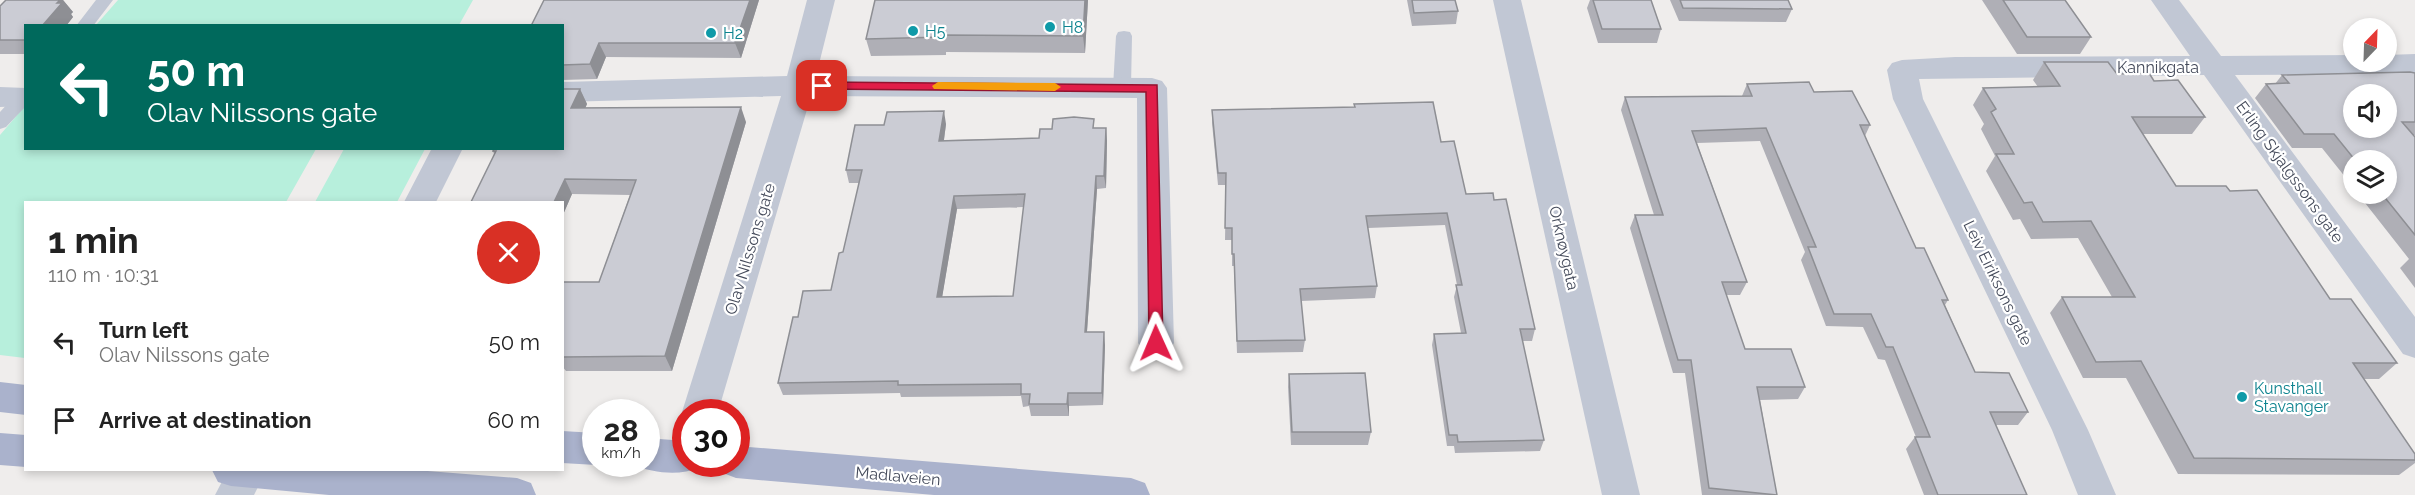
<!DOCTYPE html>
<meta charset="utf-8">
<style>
:root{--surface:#fff;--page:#f2f2f2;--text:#222;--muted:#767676}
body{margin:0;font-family:Raleway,sans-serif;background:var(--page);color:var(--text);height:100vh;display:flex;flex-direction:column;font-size:22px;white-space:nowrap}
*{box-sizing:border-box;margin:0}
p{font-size:20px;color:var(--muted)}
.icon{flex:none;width:33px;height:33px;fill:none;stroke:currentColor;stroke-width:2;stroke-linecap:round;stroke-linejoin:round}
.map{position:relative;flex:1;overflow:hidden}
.side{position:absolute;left:24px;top:201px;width:540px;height:270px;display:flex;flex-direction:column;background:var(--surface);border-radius:0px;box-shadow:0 3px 9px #0003}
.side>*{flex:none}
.banner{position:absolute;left:24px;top:24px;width:540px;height:126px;border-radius:0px;box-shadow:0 3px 9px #0003;background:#00695c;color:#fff;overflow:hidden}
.needle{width:39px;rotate:23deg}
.fabs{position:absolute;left:2343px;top:18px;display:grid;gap:12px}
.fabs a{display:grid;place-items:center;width:54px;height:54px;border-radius:50%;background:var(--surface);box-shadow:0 3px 9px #0003;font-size:30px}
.speed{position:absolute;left:582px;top:399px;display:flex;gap:12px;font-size:30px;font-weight:700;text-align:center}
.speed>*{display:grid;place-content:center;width:78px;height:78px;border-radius:50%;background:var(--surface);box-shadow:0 3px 9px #0003;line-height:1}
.speed small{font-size:15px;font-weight:400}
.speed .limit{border:9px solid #d22;background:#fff;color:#111}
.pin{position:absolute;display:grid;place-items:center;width:51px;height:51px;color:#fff;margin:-26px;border-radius:12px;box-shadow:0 3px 9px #0006}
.me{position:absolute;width:66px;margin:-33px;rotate:359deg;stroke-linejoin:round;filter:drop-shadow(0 0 4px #0008)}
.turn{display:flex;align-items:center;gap:21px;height:126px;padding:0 24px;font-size:27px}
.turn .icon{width:78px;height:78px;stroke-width:2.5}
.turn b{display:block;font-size:42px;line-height:51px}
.round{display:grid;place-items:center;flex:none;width:63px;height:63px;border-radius:32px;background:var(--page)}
.overview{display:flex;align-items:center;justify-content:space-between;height:102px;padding:0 24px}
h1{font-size:36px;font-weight:700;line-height:45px}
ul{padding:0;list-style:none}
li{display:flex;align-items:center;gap:18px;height:78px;padding:0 24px}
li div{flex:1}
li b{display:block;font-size:22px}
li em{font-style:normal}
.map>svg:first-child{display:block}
.green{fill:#b7efdc}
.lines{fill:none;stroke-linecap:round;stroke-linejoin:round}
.service{fill:#c1c7d4;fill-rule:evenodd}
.minor{fill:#c1c7d4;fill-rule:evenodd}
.primary{fill:#aab2cc;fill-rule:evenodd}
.wall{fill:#afafb6;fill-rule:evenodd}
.shaded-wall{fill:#8e8f94}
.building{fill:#cbccd4;stroke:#8e8f94;stroke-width:1.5;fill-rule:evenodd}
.route{fill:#e11d48;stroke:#92132f;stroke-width:1.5}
.slow{fill:#f59e0b}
.culture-dot{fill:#0f9aa8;stroke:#fff;stroke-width:2}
.labels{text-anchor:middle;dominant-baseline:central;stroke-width:4.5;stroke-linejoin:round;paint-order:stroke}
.culture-label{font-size:16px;fill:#0d838f;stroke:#fff;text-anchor:start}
.street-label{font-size:16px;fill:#444a5a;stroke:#fff}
</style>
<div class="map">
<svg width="2415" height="495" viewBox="0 0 2415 495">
<rect width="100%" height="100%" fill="#efedec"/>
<path class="green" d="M 118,0 L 473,0 L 459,25 L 96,25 Z
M 25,106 L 26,148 L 316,149 L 286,202 L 26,202 L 25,358 L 0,355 L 0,135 Z
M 344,149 L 344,148 L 425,149 L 397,202 L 315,202 Z"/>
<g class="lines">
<path class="service" d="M 96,0 L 113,0 L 93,26 L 76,26 Z
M 1124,31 L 1130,32 L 1132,36 L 1131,87 L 1128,91 L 1116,91 L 1113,87 L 1116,36 L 1118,32 Z
M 26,88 L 26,106 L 6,127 L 0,129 L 0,112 L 20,90 Z"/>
<path class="minor" d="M 807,0 L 835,0 L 816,76 L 1152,78 L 1162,81 L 1167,88 L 1174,343 L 1168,353 L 1156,357 L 1144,353 L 1138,343 L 1137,98 L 811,96 L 718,412 L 686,412 L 686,420 L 682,412 L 781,96 L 562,102 L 562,82 L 787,76 Z
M 1493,0 L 1521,0 L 1640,495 L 1602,495 Z
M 2151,0 L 2179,0 L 2221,56 L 2354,55 L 2354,62 L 2386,62 L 2386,55 L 2415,54 L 2415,74 L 2235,75 L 2415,317 L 2415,358 L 2403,354 L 2204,75 L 1919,79 L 1923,99 L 2088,430 L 2116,495 L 2078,495 L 2052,430 L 1893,99 L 1887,70 L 1892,63 L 1902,60 L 1955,57 L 2190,56 Z
M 0,87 L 26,88 L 26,106 L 0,107 Z
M 432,148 L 463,148 L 436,202 L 404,202 Z
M 228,470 L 265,470 L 266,471 L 254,495 L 215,495 Z"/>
<path class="primary" d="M 0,382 L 26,385 L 26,415 L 0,412 Z
M 562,431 L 596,433 L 596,464 L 600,464 L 596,465 L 562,463 Z
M 0,433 L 26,435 L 26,467 L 0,465 Z
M 646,438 L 686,441 L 686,464 L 702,464 L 699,468 C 679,476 653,473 633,465 L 632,464 L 646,464 Z
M 736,446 L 1131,478 L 1145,483 L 1150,495 L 934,495 L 736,478 L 723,473 L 718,464 L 736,464 Z
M 212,470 L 415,470 L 517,478 L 531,483 L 536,495 L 329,495 L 231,486 L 218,482 Z"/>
</g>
<path class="wall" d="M 6,0 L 63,0 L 73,12 L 71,14 L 73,17 L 66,26 L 26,26 L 26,54 L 0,54 L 0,6 Z
M 544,0 L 759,0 L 741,58 L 606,57 L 597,79 L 562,80 L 562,26 Z
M 875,0 L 1088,0 L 1085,53 L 946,52 L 946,55 L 871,56 L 866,39 Z
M 1407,0 L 1455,0 L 1458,11 L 1456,24 L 1412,26 Z
M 1590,0 L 1651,0 L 1661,29 L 1657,43 L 1598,43 L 1587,8 Z
M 1670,0 L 1788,0 L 1792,9 L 1786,22 L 1679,21 Z
M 1982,0 L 2065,0 L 2091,37 L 2080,54 L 2017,54 Z
M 2044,62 L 2117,74 L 2154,81 L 2205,117 L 2192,134 L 2143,134 L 2176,186 L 2230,191 L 2330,299 L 2397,363 L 2379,379 L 2364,379 L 2415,454 L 2415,463 L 2399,475 L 2178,474 L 2126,378 L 2083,378 L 2050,313 L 2062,297 L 2112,297 L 2078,238 L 2031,239 L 2020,219 L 2013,220 L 1986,171 L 1995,156 L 1981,129 L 1984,124 L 1973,105 L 1983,88 L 2038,87 L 2033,80 Z
M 2415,73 L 2415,135 L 2413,135 L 2415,137 L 2415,288 L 2400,268 L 2409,259 L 2358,194 L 2386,194 L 2386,160 L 2354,160 L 2354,188 L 2322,148 L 2292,148 L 2255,98 L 2266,84 L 2275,84 L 2282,75 Z
M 1747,84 L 1814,92 L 1870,125 L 1865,136 L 1916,248 L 1948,300 L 1945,305 L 1975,372 L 2028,412 L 2018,425 L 1996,425 L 2027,495 L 1924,495 L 1906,449 L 1915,437 L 1916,437 L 1885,360 L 1878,359 L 1863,327 L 1826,326 L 1801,260 L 1805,252 L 1760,141 L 1697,143 L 1747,282 L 1740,295 L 1726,295 L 1745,349 L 1805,387 L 1798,399 L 1760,400 L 1777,495 L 1702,495 L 1685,373 L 1673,373 L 1630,228 L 1635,215 L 1654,215 L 1621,110 L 1625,97 L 1742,96 Z
M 580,89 L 587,104 L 585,108 L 746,122 L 672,371 L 566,371 L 562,366 L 562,282 L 599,282 L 630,195 L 572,194 L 562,217 L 562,202 L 494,154 L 493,151 Z
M 1354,104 L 1441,142 L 1466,194 L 1535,329 L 1532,341 L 1522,341 L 1544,440 L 1540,451 L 1455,453 L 1454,446 L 1447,446 L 1432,345 L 1434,334 L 1461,333 L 1454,297 L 1457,285 L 1445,225 L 1368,228 L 1377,286 L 1375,298 L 1301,301 L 1305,340 L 1303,352 L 1237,353 L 1234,266 L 1232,266 L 1232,240 L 1225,240 L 1226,185 L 1218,185 L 1212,123 L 1212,110 L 1354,107 Z
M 946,124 L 944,140 L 1039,138 L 1052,129 L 1106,128 L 1107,141 L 1106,188 L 1097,189 L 1087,332 L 1105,345 L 1103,405 L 1069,406 L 1069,416 L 1031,416 L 1029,406 L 1023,407 L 1021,396 L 901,397 L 900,393 L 783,395 L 778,383 L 798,317 L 831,290 L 843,252 L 859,183 L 849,183 L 846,170 ZM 1024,207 L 1013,296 L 942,297 L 957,209 Z
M 1289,374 L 1371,432 L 1368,445 L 1291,445 L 1288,387 Z"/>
<path class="shaded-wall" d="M 60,0 L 63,0 L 73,12 L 71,14 L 73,17 L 66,26 L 42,26 Z
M 750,0 L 759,0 L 741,58 L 735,43 Z
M 1085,0 L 1088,0 L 1085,53 L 1083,36 Z
M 599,43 L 606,57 L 597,79 L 590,64 Z
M 580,89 L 587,104 L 579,123 L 571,108 Z
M 741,107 L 746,122 L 672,371 L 665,356 Z
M 944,111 L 946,124 L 942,154 L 939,141 Z
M 1106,128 L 1107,141 L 1106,188 L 1104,176 Z
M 1096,176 L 1097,189 L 1086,345 L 1085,332 Z
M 565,179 L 572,194 L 562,217 L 562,202 L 554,202 Z
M 954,196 L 957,209 L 940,310 L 937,297 Z
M 1104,332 L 1105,345 L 1103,405 L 1102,393 Z
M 1068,393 L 1069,406 L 1069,416 L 1067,404 Z"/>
<path class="building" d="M 6,0 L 60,0 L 57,3 L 62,3 L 42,26 L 26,26 L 26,40 L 0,40 L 0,6 Z
M 544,0 L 750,0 L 735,43 L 599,43 L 590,64 L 562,65 L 562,26 L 531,26 Z
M 875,0 L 1085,0 L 1083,36 L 943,35 L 943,37 L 866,39 Z
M 1412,0 L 1455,0 L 1458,11 L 1414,13 Z
M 1593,0 L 1651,0 L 1661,29 L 1602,29 Z
M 1680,0 L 1788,0 L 1792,9 L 1683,8 Z
M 2003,0 L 2065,0 L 2091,37 L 2027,37 Z
M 2044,62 L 2108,62 L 2117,74 L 2149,73 L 2154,81 L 2178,80 L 2205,117 L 2132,117 L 2176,186 L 2226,186 L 2230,191 L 2257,190 L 2330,299 L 2351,299 L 2397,363 L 2353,363 L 2415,454 L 2415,460 L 2194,458 L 2141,361 L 2096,362 L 2062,297 L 2135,297 L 2091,221 L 2043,222 L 2032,202 L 2024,203 L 1996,154 L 2014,154 L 1991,112 L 1996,109 L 1983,88 L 2060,86 Z
M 2410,72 L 2415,73 L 2415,122 L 2402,122 L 2415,137 L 2415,235 L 2382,194 L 2386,194 L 2386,160 L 2355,160 L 2334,134 L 2304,134 L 2266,84 L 2289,83 L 2282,75 ZM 2354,94 L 2386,94 L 2386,128 L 2354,128 Z
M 1809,82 L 1814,92 L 1852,91 L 1870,125 L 1860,125 L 1868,143 L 1916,248 L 1924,248 L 1948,300 L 1942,300 L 1975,372 L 2009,373 L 2028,412 L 1990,412 L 2027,495 L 1938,495 L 1915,437 L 1930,437 L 1893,347 L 1886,347 L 1871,314 L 1834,314 L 1808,247 L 1816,247 L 1766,128 L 1692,131 L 1747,282 L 1722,282 L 1745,349 L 1791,349 L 1805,387 L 1757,387 L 1777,495 L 1709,488 L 1691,360 L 1678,360 L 1635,215 L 1663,215 L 1625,97 L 1752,96 L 1747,84 Z
M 562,89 L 580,89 L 571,108 L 741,107 L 665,356 L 562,357 L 562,282 L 599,282 L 636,180 L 565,179 L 554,202 L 471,202 L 496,151 L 493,151 L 494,148 L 562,148 Z
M 1433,102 L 1441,142 L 1454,141 L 1466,194 L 1493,193 L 1494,200 L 1506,199 L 1535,329 L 1520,329 L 1544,440 L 1458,442 L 1457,435 L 1449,435 L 1434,334 L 1466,333 L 1456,285 L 1462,285 L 1447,213 L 1366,216 L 1377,286 L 1300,289 L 1305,340 L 1237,341 L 1234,254 L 1232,254 L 1232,228 L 1225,228 L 1226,173 L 1218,173 L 1212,110 L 1355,107 L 1354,104 Z
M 944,111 L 939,141 L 1039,138 L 1040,129 L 1052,129 L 1053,119 L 1074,117 L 1094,119 L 1093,128 L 1106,128 L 1104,176 L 1096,176 L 1085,332 L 1104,332 L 1102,393 L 1068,393 L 1067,404 L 1029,404 L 1030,394 L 1021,394 L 1021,384 L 898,385 L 898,381 L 778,383 L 793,317 L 798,317 L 803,291 L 831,290 L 839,253 L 843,252 L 862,170 L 846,170 L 855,125 L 884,125 L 887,112 ZM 1025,194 L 1013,296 L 937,297 L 954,196 Z
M 1365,373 L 1371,432 L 1292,432 L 1289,374 Z"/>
<path class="route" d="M 822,82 L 1157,85 L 1163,343 L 1161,347 L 1151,347 L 1149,343 L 1146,92 L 818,89 L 816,86 Z"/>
<path class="slow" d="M 938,82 L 1055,83 L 1061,87 L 1055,91 L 934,89 L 932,86 Z"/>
<g class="culture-dot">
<circle cx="1050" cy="27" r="6"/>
<circle cx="913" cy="31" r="6"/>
<circle cx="711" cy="33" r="6"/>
<circle cx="2242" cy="397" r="6"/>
</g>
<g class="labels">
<g class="culture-label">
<text x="1062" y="27">H8</text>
<text x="925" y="31">H5</text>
<text x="723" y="33">H2</text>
<text x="2254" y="388">Kunsthall<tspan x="2254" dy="18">Stavanger</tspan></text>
</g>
<g class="street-label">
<text x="2158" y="67">Kannikgata</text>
<text transform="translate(2290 172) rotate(54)">Erling Skjalgssons gate</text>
<text transform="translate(1564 248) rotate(77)">Orknøygata</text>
<text transform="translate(750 249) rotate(-73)">Olav Nilssons gate</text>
<text transform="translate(1998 283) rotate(64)">Leiv Eiriksons gate</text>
<text transform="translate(898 476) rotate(5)">Madlaveien</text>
</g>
</g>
</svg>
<div class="fabs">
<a><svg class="needle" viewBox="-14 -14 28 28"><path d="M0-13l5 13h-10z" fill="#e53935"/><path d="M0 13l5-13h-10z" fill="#767676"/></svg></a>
<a><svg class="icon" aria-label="sound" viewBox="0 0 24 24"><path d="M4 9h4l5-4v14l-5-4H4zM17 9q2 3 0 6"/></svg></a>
<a><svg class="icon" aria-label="layers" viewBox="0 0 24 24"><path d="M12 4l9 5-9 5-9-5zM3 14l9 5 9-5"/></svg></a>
</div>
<div class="speed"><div>28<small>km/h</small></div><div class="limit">30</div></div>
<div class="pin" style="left:822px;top:86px;background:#d93025"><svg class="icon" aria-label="arrive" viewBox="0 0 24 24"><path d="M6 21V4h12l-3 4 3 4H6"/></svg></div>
<svg class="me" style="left:1156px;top:343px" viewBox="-20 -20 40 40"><path d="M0-17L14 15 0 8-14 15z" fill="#e11d48" stroke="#fff" stroke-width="4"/></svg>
<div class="banner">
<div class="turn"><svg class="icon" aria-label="left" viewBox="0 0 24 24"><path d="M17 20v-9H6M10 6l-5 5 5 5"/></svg><div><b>50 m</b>Olav Nilssons gate</div></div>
</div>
<section class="side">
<div class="overview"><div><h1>1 min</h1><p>110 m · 10:31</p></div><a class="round" style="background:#d93025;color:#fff"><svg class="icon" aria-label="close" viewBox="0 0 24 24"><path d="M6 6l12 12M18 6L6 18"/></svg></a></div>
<ul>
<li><svg class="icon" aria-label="left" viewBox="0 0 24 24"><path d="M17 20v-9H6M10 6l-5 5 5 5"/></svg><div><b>Turn left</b><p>Olav Nilssons gate</p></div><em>50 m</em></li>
<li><svg class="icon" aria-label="arrive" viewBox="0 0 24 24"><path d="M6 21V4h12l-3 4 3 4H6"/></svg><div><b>Arrive at destination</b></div><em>60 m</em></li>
</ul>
</section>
</div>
